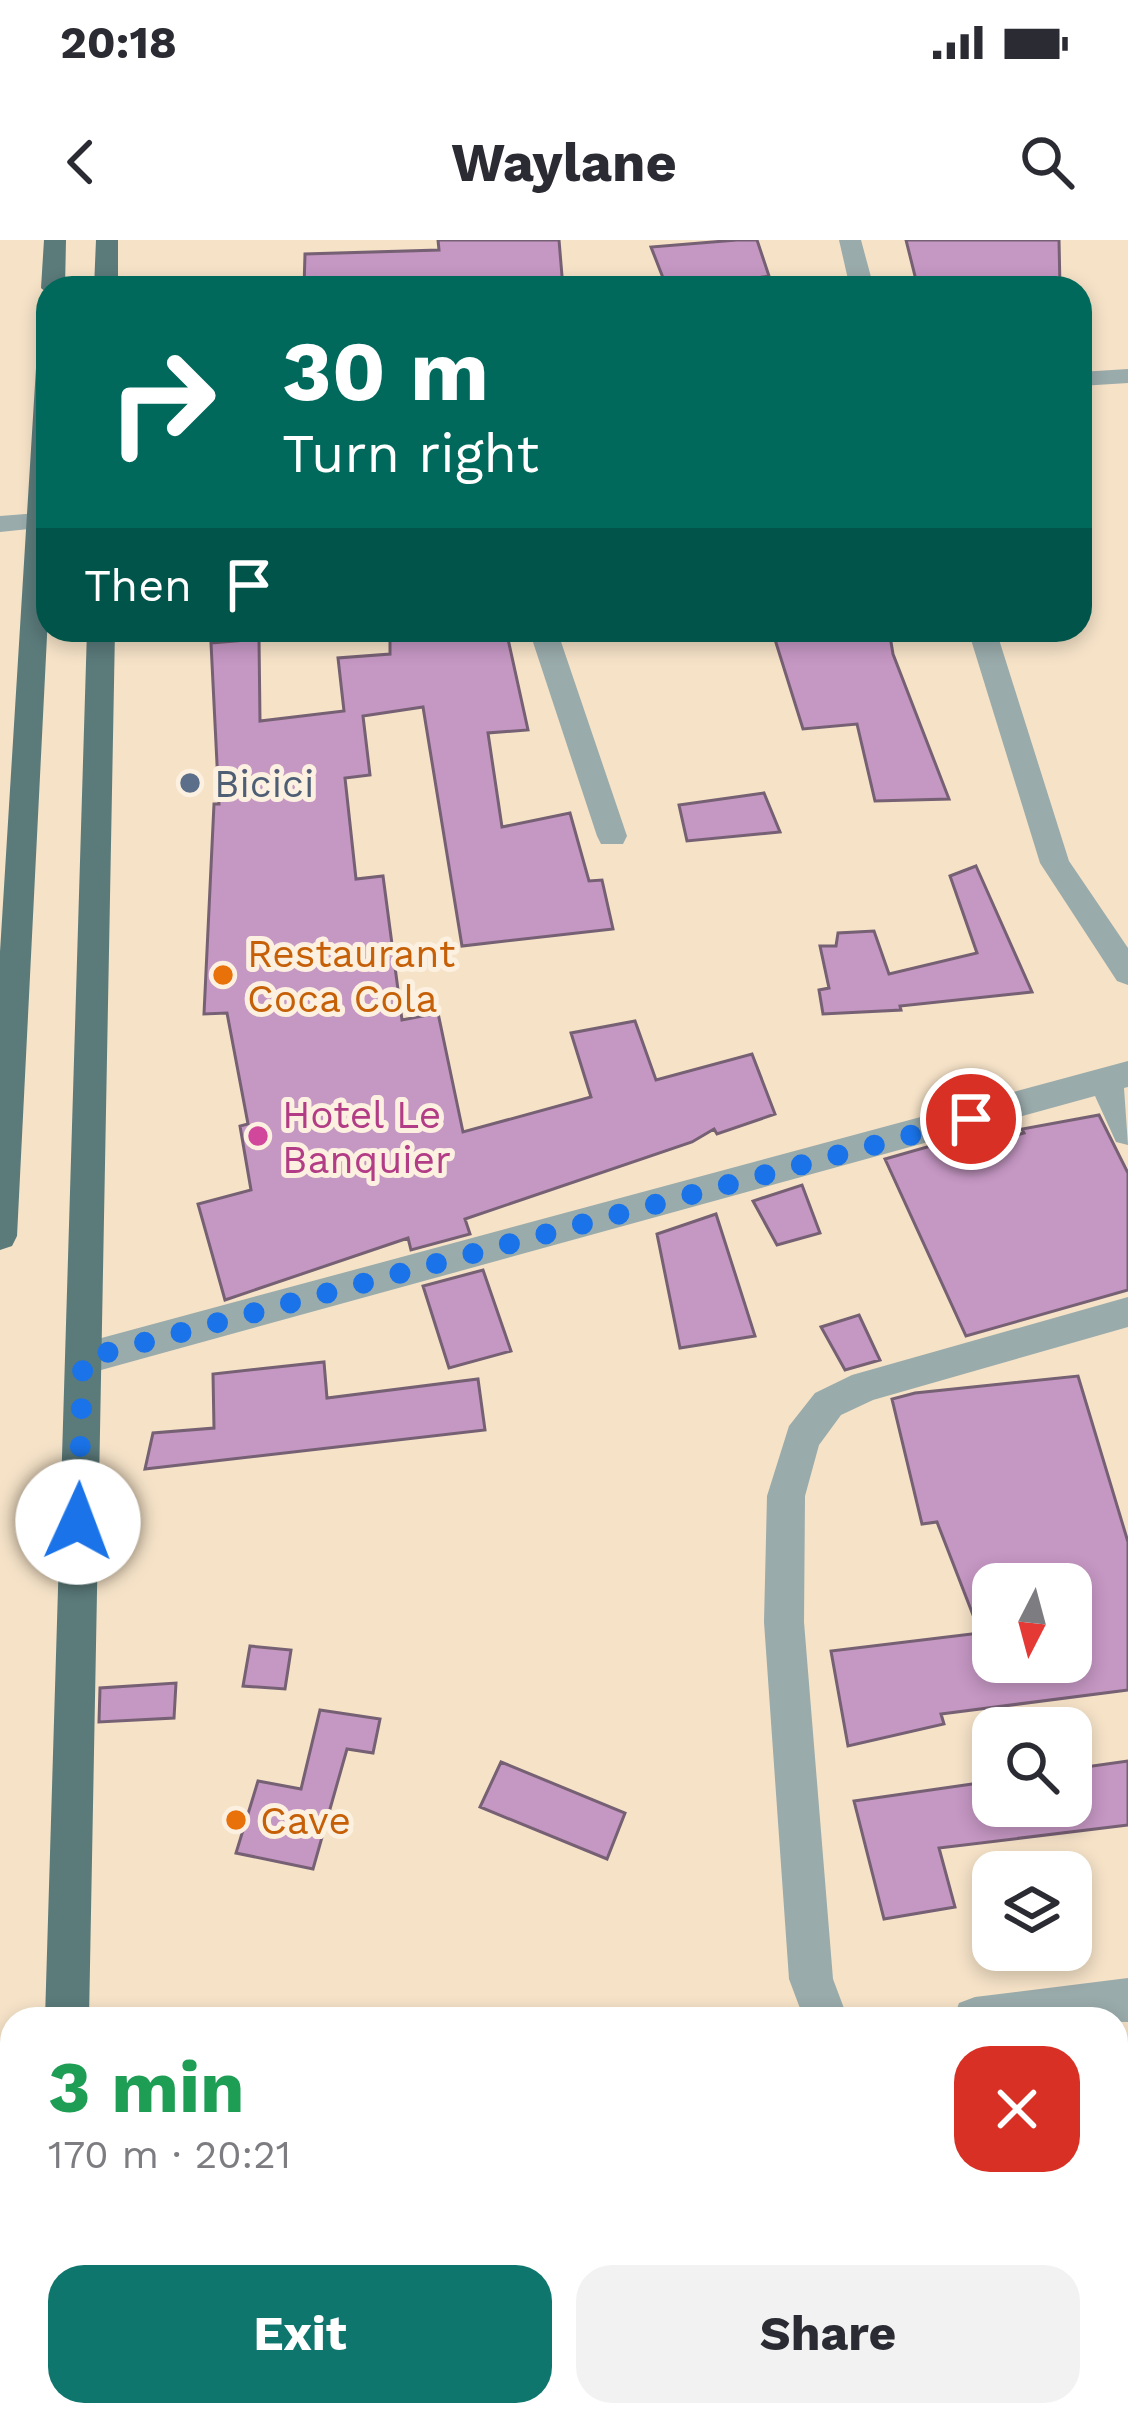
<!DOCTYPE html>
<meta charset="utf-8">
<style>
:root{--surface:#fff;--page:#f2f2f3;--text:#2b2b33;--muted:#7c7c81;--accent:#0f766e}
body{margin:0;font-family:"Work Sans",sans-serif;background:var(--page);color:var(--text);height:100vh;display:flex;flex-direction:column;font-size:45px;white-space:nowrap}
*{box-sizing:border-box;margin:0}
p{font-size:39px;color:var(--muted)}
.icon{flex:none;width:66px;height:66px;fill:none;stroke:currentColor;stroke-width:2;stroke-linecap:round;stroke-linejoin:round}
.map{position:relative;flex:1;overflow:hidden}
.sheet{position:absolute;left:0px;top:1767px;width:1128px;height:420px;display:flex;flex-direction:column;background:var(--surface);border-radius:36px 36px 0 0;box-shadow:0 6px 18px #0003}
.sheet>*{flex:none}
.top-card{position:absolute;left:36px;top:36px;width:1056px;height:366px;border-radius:36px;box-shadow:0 6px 18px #0003;background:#00695c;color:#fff;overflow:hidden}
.needle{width:78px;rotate:186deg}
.tools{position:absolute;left:972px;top:1323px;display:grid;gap:24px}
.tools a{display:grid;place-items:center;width:120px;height:120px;border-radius:24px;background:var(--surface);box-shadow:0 6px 18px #0003;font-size:60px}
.pin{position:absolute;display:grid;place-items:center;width:102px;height:102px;color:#fff;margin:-51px;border:6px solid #fff;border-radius:50%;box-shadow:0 3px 12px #0007}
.me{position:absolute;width:132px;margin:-66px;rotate:2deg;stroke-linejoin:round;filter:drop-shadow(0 0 9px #0008)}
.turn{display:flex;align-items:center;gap:42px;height:252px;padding:0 48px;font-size:54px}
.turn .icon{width:156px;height:156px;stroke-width:2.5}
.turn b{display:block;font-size:84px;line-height:102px}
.then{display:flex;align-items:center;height:114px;padding:0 48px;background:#0003;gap:24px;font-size:45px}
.round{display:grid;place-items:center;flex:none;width:126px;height:126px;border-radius:36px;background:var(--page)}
.headline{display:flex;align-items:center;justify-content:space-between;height:204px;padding:0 48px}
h1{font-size:72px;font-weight:700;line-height:90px;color:#1e9e55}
.primary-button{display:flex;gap:24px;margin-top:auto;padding:24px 48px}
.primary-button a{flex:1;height:138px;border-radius:36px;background:var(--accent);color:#fff;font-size:48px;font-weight:700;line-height:138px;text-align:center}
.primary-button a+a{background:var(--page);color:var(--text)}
.status{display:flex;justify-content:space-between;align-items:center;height:84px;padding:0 60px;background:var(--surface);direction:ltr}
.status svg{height:33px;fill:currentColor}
header{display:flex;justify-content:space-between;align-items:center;height:156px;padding:0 48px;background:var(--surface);font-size:54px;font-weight:700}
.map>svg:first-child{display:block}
.building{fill:#c597c3;stroke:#766074;stroke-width:3;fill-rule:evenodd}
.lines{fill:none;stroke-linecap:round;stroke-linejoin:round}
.minor{fill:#9aabab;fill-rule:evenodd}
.primary{fill:#5b7a7a;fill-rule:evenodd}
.route{stroke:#1a73e8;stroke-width:21;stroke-dasharray:0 37.8}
.service-dot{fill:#5c6f8a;stroke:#fcf0e0;stroke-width:4.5}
.food-dot{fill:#e8710a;stroke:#fcf0e0;stroke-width:4.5}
.hotel-dot{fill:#d1479c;stroke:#fcf0e0;stroke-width:4.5}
.labels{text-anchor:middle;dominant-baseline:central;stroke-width:10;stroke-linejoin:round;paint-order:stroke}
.service-label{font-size:39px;fill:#4e5e75;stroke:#fcf0e0;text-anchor:start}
.food-label{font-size:39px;fill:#c56008;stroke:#fcf0e0;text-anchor:start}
.hotel-label{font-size:39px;fill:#b23c85;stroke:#fcf0e0;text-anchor:start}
</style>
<div class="status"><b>20:18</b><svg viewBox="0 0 49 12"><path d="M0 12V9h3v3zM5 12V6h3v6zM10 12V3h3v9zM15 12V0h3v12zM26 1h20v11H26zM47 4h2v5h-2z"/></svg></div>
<header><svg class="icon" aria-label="back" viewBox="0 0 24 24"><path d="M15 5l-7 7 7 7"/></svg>Waylane<svg class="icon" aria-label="search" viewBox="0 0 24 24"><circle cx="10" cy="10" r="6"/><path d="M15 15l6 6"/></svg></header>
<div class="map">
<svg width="1128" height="2187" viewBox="0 0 1128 2187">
<rect width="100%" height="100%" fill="#f5e2c7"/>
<path class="building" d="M 438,0 L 559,0 L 563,48 L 304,48 L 305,14 L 439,10 Z
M 737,0 L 757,0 L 769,36 L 697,48 L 667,48 L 651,7 Z
M 906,0 L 1059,0 L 1060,48 L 918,48 Z
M 390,390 L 506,390 L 528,490 L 488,493 L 502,587 L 570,573 L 589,641 L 602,640 L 613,689 L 462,706 L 423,467 L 363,476 L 370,535 L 345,538 L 356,639 L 383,636 L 402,780 L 438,773 L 463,892 L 591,857 L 571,793 L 635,781 L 656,840 L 752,814 L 775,874 L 717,894 L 714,889 L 692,902 L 465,979 L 470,994 L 411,1010 L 408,998 L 225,1060 L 198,964 L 251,950 L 240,886 L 248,884 L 227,773 L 204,774 L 214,564 L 219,564 L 211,403 L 259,399 L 260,481 L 344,471 L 338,418 L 390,414 Z
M 772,390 L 889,390 L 893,414 L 949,559 L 875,561 L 857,484 L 803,489 Z
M 764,553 L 780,592 L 687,601 L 679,565 Z
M 976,626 L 1032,752 L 900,766 L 901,770 L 823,774 L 819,750 L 829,748 L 820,706 L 836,706 L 838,693 L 874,691 L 889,734 L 977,713 L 950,636 Z
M 1099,875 L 1128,933 L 1128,1050 L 966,1096 L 885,919 L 934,905 L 940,915 L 1024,893 L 1022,889 Z
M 802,945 L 820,993 L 777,1005 L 753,961 Z
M 716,974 L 755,1096 L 680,1108 L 657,994 Z
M 483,1030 L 511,1111 L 449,1128 L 423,1046 Z
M 859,1075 L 880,1120 L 845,1130 L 821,1087 Z
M 324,1122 L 327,1158 L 478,1139 L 485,1190 L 145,1229 L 153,1193 L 214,1188 L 213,1134 Z
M 1078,1136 L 1128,1302 L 1128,1450 L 941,1474 L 944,1484 L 848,1506 L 831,1411 L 980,1393 L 937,1282 L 922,1284 L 892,1159 L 915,1153 ZM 993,1344 L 1071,1344 L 1071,1422 L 993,1422 Z
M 250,1406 L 291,1410 L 285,1449 L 243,1446 Z
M 176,1443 L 174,1478 L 99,1482 L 100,1448 Z
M 320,1470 L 380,1479 L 373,1513 L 347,1509 L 313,1629 L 236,1613 L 258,1541 L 301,1549 Z
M 1128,1521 L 1128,1585 L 939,1608 L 955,1667 L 884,1679 L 854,1561 L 993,1541 L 993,1566 L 1071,1566 L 1071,1529 Z
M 501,1522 L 625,1573 L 607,1619 L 480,1567 Z"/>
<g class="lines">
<path class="minor" d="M 839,0 L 861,0 L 874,48 L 850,48 Z
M 1128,129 L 1128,143 L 1080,146 L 1080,132 Z
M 39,273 L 48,275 L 48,287 L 0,292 L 0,276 Z
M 529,390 L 557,390 L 627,596 L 623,604 L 601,604 L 597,596 Z
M 968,390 L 996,390 L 1069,621 L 1128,708 L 1128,745 L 1117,741 L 1040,623 Z
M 1128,821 L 1128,847 L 1124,848 L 1128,905 L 1116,902 L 1095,856 L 83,1135 L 70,1130 L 65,1119 L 70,1108 L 83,1103 Z
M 1128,1057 L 1128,1087 L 873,1160 L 841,1175 L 819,1205 L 805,1256 L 804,1382 L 833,1739 L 848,1779 L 804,1779 L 789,1739 L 764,1382 L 767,1256 L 789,1186 L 815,1153 L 852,1135 Z
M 1128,1738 L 1128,1782 L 953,1779 L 959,1763 L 975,1757 Z
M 548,2175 L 596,2175 L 598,2187 L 548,2187 Z"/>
<path class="primary" d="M 44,0 L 66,0 L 65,48 L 48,48 L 48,54 L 41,48 Z
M 96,0 L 118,0 L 118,48 L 94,48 Z
M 48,121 L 48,376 L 17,996 L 12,1006 L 0,1010 L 0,712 L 36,128 Z
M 87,390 L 115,390 L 89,1779 L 45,1779 Z
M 32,2175 L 80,2175 L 81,2187 L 31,2187 Z"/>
</g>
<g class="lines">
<path class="route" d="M 78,1282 L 83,1119 L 971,879"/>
</g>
<circle class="service-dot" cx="190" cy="543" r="12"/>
<g class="food-dot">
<circle cx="223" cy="735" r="12"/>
<circle cx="236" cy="1580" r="12"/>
</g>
<circle class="hotel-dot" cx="258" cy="896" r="12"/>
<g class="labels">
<g class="service-label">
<text x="214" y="543">Bicici</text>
</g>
<g class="food-label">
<text x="247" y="713">Restaurant<tspan x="247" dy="45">Coca Cola</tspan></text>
<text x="260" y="1580">Cave</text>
</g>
<g class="hotel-label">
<text x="282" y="874">Hotel Le<tspan x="282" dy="45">Banquier</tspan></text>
</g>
</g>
</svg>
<div class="tools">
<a><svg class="needle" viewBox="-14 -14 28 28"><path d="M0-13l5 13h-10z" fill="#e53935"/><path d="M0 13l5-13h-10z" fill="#7c7c81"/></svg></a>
<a><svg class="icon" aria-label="search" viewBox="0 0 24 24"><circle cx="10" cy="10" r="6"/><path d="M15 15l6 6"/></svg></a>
<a><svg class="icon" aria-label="layers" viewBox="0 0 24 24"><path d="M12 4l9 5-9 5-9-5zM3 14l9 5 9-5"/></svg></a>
</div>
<div class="pin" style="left:971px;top:879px;background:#d93025"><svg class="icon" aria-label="arrive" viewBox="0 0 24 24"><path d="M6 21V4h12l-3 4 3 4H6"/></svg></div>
<svg class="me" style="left:78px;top:1282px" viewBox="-20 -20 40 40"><circle r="19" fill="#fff"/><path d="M0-13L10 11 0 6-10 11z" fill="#1a73e8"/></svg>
<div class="top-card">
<div class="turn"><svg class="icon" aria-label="right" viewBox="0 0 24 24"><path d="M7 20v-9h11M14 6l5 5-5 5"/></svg><div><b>30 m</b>Turn right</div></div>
<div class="then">Then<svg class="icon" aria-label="arrive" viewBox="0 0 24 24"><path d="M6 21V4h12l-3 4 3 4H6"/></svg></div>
</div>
<section class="sheet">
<div class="headline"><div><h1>3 min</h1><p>170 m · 20:21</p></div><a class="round" style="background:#d93025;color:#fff"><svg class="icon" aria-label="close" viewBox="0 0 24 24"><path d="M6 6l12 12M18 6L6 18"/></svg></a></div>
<div class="primary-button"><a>Exit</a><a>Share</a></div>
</section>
</div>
